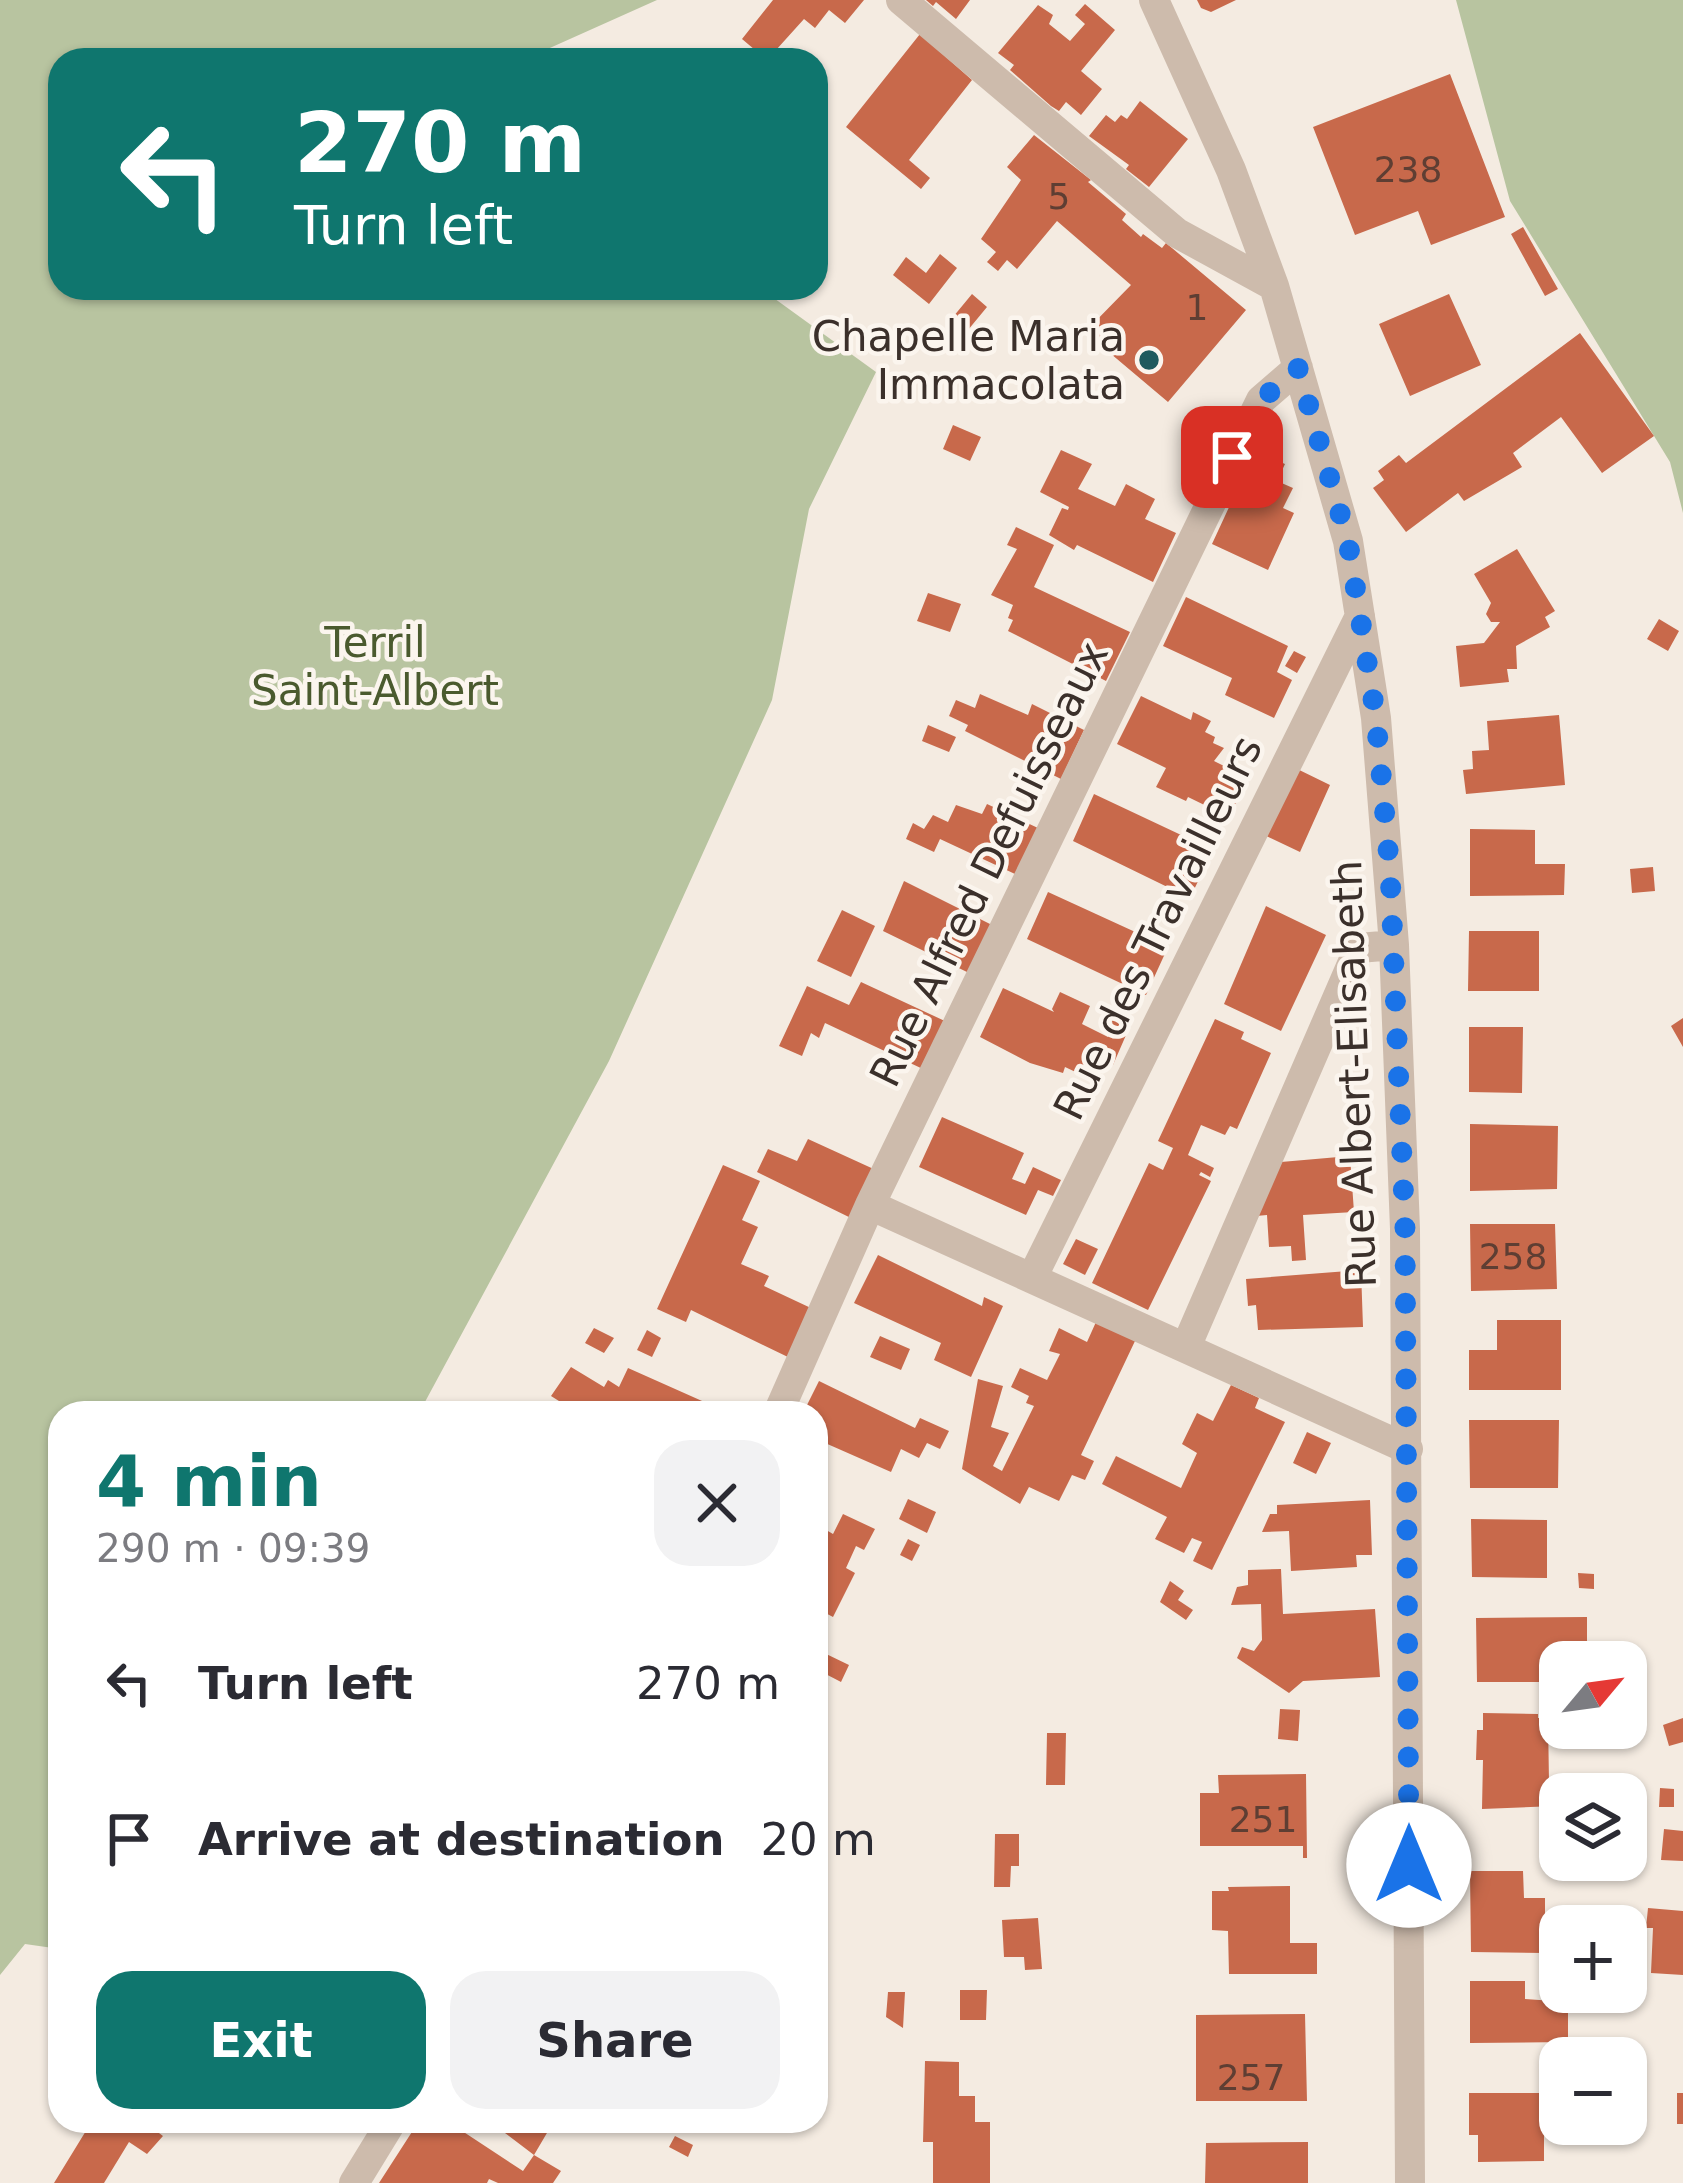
<!DOCTYPE html>
<meta charset="utf-8">
<style>
:root{--surface:#fff;--page:#f2f2f3;--text:#2b2b33;--muted:#7c7c81;--accent:#0f766e}
body{margin:0;font-family:"DejaVu Sans",sans-serif;background:var(--page);color:var(--text);height:100vh;display:flex;flex-direction:column;font-size:45px;white-space:nowrap}
*{box-sizing:border-box;margin:0}
p{font-size:39px;color:var(--muted)}
.icon{flex:none;width:66px;height:66px;fill:none;stroke:currentColor;stroke-width:2;stroke-linecap:round;stroke-linejoin:round}
.map{position:relative;flex:1;overflow:hidden}
.drawer{position:absolute;left:48px;top:1401px;width:780px;height:732px;display:flex;flex-direction:column;background:var(--surface);border-radius:36px;box-shadow:0 3px 9px #0004}
.drawer>*{flex:none}
.guide{position:absolute;left:48px;top:48px;width:780px;height:252px;border-radius:36px;box-shadow:0 3px 9px #0004;background:#0f766e;color:#fff;overflow:hidden}
.needle{width:78px;rotate:61deg}
.tools{position:absolute;left:1539px;top:1641px;display:grid;gap:24px}
.tools a{display:grid;place-items:center;width:108px;height:108px;border-radius:24px;background:var(--surface);box-shadow:0 3px 9px #0004;font-size:60px}
.pin{position:absolute;display:grid;place-items:center;width:102px;height:102px;color:#fff;margin:-51px;border-radius:24px;box-shadow:0 6px 18px #0006}
.me{position:absolute;width:132px;margin:-66px;rotate:0deg;stroke-linejoin:round;filter:drop-shadow(0 0 9px #0008)}
.turn{display:flex;align-items:center;gap:42px;height:252px;padding:0 48px;font-size:54px}
.turn .icon{width:156px;height:156px;stroke-width:2.5}
.turn b{display:block;font-size:84px;line-height:102px}
.round{display:grid;place-items:center;flex:none;width:126px;height:126px;border-radius:36px;background:var(--page)}
.headline{display:flex;align-items:center;justify-content:space-between;height:204px;padding:0 48px}
h1{font-size:72px;font-weight:800;line-height:90px;color:var(--accent)}
.primary-button{display:flex;gap:24px;margin-top:auto;padding:24px 48px}
.primary-button a{flex:1;height:138px;border-radius:36px;background:var(--accent);color:#fff;font-size:48px;font-weight:800;line-height:138px;text-align:center}
.primary-button a+a{background:var(--page);color:var(--text)}
ul{padding:0;list-style:none}
li{display:flex;align-items:center;gap:36px;height:156px;padding:0 48px}
li div{flex:1}
li b{display:block;font-size:45px}
li em{font-style:normal}
.map>svg:first-child{display:block}
.green{fill:#b8c4a0}
.building{fill:#c8694b}
.lines{fill:none;stroke-linecap:round;stroke-linejoin:round}
.street{stroke:#cdbbac;stroke-width:30}
.route{stroke:#1a73e8;stroke-width:21;stroke-dasharray:0 37.8}
.poi-dot{fill:#1f5a5e;stroke:#fbf5ee;stroke-width:4.5}
.labels{text-anchor:middle;dominant-baseline:central;stroke-width:9;stroke-linejoin:round;paint-order:stroke}
.number-label{font-size:36px;fill:#5e3e33}
.poi-label{font-size:42px;fill:#3b302b;stroke:#fbf5ee;text-anchor:end}
.park-label{font-size:42px;fill:#4a5a2e;stroke:#fbf5ee}
.street-label{font-size:42px;fill:#3b302b;stroke:#fbf5ee}
</style>
<div class="map">
<svg width="1683" height="2183" viewBox="0 0 1683 2183">
<rect width="100%" height="100%" fill="#f4ebe1"/>
<path class="green" d="M 0,0 L 657,0 L 523,60 L 60,60 L 60,288 L 760,288 L 876,372 L 809,509 L 772,700 L 609,1061 L 419,1413 L 60,1413 L 60,1949 L 25,1944 L 0,1975 Z
M 1456,0 L 1683,0 L 1683,513 L 1670,462 L 1510,201 Z"/>
<path class="building" d="M 773,0 L 864,0 L 845,23 L 829,10 L 815,28 L 804,19 L 767,60 L 742,39 Z
M 926,0 L 970,0 L 956,19 L 936,2 L 933,6 Z
M 1197,0 L 1236,0 L 1211,12 L 1201,8 Z
M 1085,4 L 1115,30 L 1081,71 L 1102,89 L 1081,115 L 1066,102 L 1059,111 L 1051,106 L 1010,70 L 1014,65 L 998,53 L 1038,5 L 1053,15 L 1049,24 L 1070,41 L 1085,24 L 1075,15 Z
M 920,34 L 972,80 L 909,160 L 930,178 L 921,189 L 846,127 Z
M 1450,74 L 1505,217 L 1431,245 L 1418,211 L 1355,235 L 1313,127 Z
M 1140,101 L 1188,139 L 1149,187 L 1126,169 L 1129,165 L 1089,136 L 1106,115 L 1115,122 L 1121,115 L 1127,119 Z
M 1034,135 L 1091,180 L 1088,182 L 1126,214 L 1122,220 L 1141,237 L 1143,234 L 1162,248 L 1166,243 L 1246,310 L 1168,402 L 1085,332 L 1131,285 L 1057,221 L 1017,269 L 1007,260 L 998,271 L 987,262 L 996,252 L 981,239 L 1021,180 L 1007,167 Z
M 1523,227 L 1558,289 L 1545,296 L 1511,234 Z
M 940,254 L 957,268 L 929,304 L 893,275 L 906,257 L 926,273 Z
M 972,294 L 987,307 L 968,330 L 953,317 Z
M 1449,294 L 1481,365 L 1410,396 L 1379,324 Z
M 1580,333 L 1654,436 L 1602,473 L 1561,417 L 1513,453 L 1522,467 L 1464,501 L 1458,493 L 1406,532 L 1373,488 L 1384,480 L 1378,471 L 1399,455 L 1406,463 Z
M 953,425 L 981,437 L 970,461 L 943,449 Z
M 1061,450 L 1092,464 L 1078,489 L 1115,506 L 1126,484 L 1155,499 L 1145,519 L 1176,533 L 1153,582 L 1077,545 L 1074,550 L 1049,535 L 1062,508 L 1068,510 L 1069,507 L 1040,492 Z
M 1255,451 L 1285,464 L 1277,481 L 1293,488 L 1283,508 L 1294,513 L 1268,570 L 1212,544 Z
M 1016,527 L 1054,545 L 1034,587 L 1130,632 L 1106,681 L 1008,631 L 1013,620 L 1008,618 L 1013,605 L 991,595 L 1017,549 L 1007,545 Z
M 1517,549 L 1555,611 L 1545,617 L 1550,627 L 1516,646 L 1517,669 L 1507,669 L 1509,682 L 1460,687 L 1456,646 L 1484,643 L 1500,622 L 1491,622 L 1486,614 L 1491,603 L 1474,574 Z
M 928,593 L 961,604 L 950,632 L 917,621 Z
M 1186,597 L 1288,646 L 1277,672 L 1292,680 L 1274,718 L 1225,695 L 1232,678 L 1163,646 Z
M 1659,619 L 1679,631 L 1668,651 L 1647,639 Z
M 1294,651 L 1306,657 L 1297,673 L 1285,666 Z
M 980,694 L 1028,715 L 1032,704 L 1084,730 L 1061,779 L 965,731 L 968,725 L 949,716 L 956,700 L 975,708 Z
M 1141,696 L 1191,720 L 1193,712 L 1211,721 L 1205,732 L 1215,737 L 1213,743 L 1224,748 L 1214,761 L 1248,778 L 1229,817 L 1188,797 L 1186,801 L 1156,787 L 1166,768 L 1117,744 Z
M 1559,715 L 1565,785 L 1466,794 L 1463,770 L 1473,769 L 1472,751 L 1489,750 L 1487,721 Z
M 928,725 L 956,737 L 949,752 L 922,741 Z
M 1287,764 L 1330,785 L 1300,852 L 1256,831 Z
M 1094,794 L 1213,850 L 1190,898 L 1073,841 Z
M 987,804 L 1038,828 L 1015,874 L 940,839 L 934,852 L 906,839 L 913,823 L 924,829 L 933,815 L 948,822 L 956,805 L 982,814 Z
M 1470,829 L 1535,830 L 1535,864 L 1565,864 L 1564,895 L 1470,896 Z
M 1653,867 L 1655,891 L 1632,893 L 1630,869 Z
M 904,881 L 992,925 L 969,973 L 883,931 Z
M 1048,892 L 1168,947 L 1146,995 L 1027,939 Z
M 1266,906 L 1326,935 L 1281,1031 L 1224,1004 Z
M 842,910 L 875,926 L 851,977 L 817,961 Z
M 1469,931 L 1539,931 L 1539,991 L 1468,991 Z
M 861,982 L 947,1022 L 925,1070 L 825,1023 L 819,1038 L 811,1033 L 802,1056 L 779,1046 L 807,986 L 849,1005 Z
M 1003,988 L 1054,1012 L 1052,1009 L 1060,992 L 1090,1006 L 1082,1024 L 1108,1037 L 1113,1026 L 1109,1007 L 1133,1019 L 1113,1065 L 1105,1066 L 1097,1082 L 1065,1067 L 1063,1073 L 1030,1063 L 980,1037 Z
M 1683,1018 L 1683,1047 L 1671,1026 Z
M 1215,1019 L 1244,1032 L 1241,1039 L 1271,1053 L 1237,1129 L 1230,1126 L 1225,1135 L 1201,1125 L 1188,1155 L 1214,1168 L 1210,1177 L 1201,1172 L 1199,1175 L 1211,1181 L 1148,1310 L 1092,1283 L 1149,1163 L 1163,1170 L 1173,1148 L 1158,1141 Z
M 1469,1027 L 1523,1027 L 1522,1093 L 1469,1092 Z
M 942,1117 L 1024,1153 L 1012,1179 L 1025,1184 L 1033,1167 L 1061,1180 L 1053,1196 L 1038,1190 L 1026,1215 L 919,1167 Z
M 1470,1124 L 1558,1126 L 1557,1189 L 1470,1191 Z
M 808,1139 L 878,1171 L 855,1220 L 757,1172 L 768,1149 L 797,1161 Z
M 1350,1156 L 1354,1212 L 1303,1215 L 1306,1260 L 1292,1261 L 1291,1246 L 1269,1247 L 1267,1215 L 1256,1216 L 1281,1162 Z
M 723,1165 L 760,1181 L 742,1220 L 758,1227 L 741,1264 L 769,1276 L 764,1286 L 813,1309 L 790,1358 L 691,1310 L 686,1322 L 657,1309 Z
M 1470,1224 L 1555,1224 L 1557,1289 L 1471,1291 Z
M 1076,1239 L 1098,1249 L 1085,1275 L 1063,1264 Z
M 878,1255 L 982,1306 L 984,1297 L 1003,1306 L 971,1377 L 934,1360 L 941,1343 L 854,1303 Z
M 1361,1270 L 1363,1327 L 1258,1330 L 1256,1305 L 1248,1306 L 1246,1279 Z
M 1497,1320 L 1561,1320 L 1561,1390 L 1469,1390 L 1469,1350 L 1497,1350 Z
M 1096,1322 L 1135,1341 L 1081,1455 L 1094,1461 L 1085,1480 L 1072,1475 L 1059,1501 L 1029,1487 L 1020,1504 L 962,1469 L 978,1379 L 1003,1386 L 991,1427 L 1009,1433 L 993,1466 L 1002,1471 L 1034,1406 L 1026,1403 L 1029,1396 L 1011,1387 L 1020,1368 L 1047,1380 L 1060,1354 L 1049,1351 L 1059,1328 L 1087,1342 Z
M 594,1328 L 614,1338 L 604,1353 L 585,1343 Z
M 647,1330 L 661,1338 L 652,1357 L 637,1350 Z
M 880,1336 L 910,1349 L 901,1370 L 870,1357 Z
M 571,1367 L 604,1387 L 608,1380 L 619,1387 L 628,1368 L 729,1413 L 578,1413 L 551,1396 Z
M 819,1381 L 915,1428 L 920,1418 L 949,1431 L 940,1449 L 927,1443 L 919,1458 L 901,1449 L 891,1472 L 816,1439 L 816,1413 L 803,1413 Z
M 1231,1385 L 1259,1398 L 1255,1408 L 1285,1422 L 1212,1570 L 1193,1561 L 1202,1542 L 1192,1538 L 1184,1553 L 1155,1539 L 1167,1517 L 1102,1484 L 1116,1456 L 1181,1488 L 1197,1453 L 1182,1444 L 1197,1413 L 1213,1421 Z
M 1469,1420 L 1559,1420 L 1558,1488 L 1470,1488 Z
M 1307,1432 L 1331,1443 L 1316,1474 L 1293,1463 Z
M 908,1499 L 936,1512 L 927,1533 L 899,1519 Z
M 1370,1500 L 1372,1555 L 1356,1555 L 1357,1567 L 1291,1571 L 1289,1531 L 1262,1532 L 1270,1514 L 1277,1514 L 1277,1505 Z
M 843,1514 L 875,1529 L 864,1550 L 856,1546 L 846,1568 L 855,1573 L 833,1617 L 816,1608 L 816,1524 L 833,1534 Z
M 1471,1519 L 1547,1520 L 1547,1578 L 1472,1577 Z
M 908,1539 L 920,1545 L 912,1561 L 900,1555 Z
M 1281,1569 L 1283,1614 L 1375,1609 L 1380,1677 L 1303,1681 L 1289,1693 L 1237,1658 L 1242,1647 L 1254,1651 L 1262,1640 L 1261,1604 L 1231,1605 L 1237,1587 L 1248,1585 L 1248,1570 Z
M 1578,1573 L 1594,1574 L 1594,1589 L 1579,1588 Z
M 1170,1581 L 1184,1591 L 1178,1600 L 1193,1610 L 1186,1620 L 1160,1602 Z
M 1587,1617 L 1587,1662 L 1560,1662 L 1560,1682 L 1477,1682 L 1476,1618 Z
M 820,1651 L 849,1665 L 841,1682 L 816,1669 Z
M 1280,1709 L 1300,1710 L 1298,1741 L 1278,1739 Z
M 1483,1713 L 1538,1714 L 1538,1718 L 1548,1718 L 1549,1783 L 1557,1784 L 1556,1806 L 1482,1809 L 1483,1760 L 1476,1760 L 1477,1730 L 1483,1730 Z
M 1683,1718 L 1683,1742 L 1669,1746 L 1663,1725 Z
M 1047,1733 L 1066,1733 L 1065,1785 L 1046,1785 Z
M 1306,1774 L 1307,1858 L 1303,1858 L 1303,1846 L 1200,1846 L 1200,1793 L 1219,1793 L 1218,1775 Z
M 1660,1788 L 1674,1789 L 1674,1807 L 1659,1807 Z
M 1664,1829 L 1683,1831 L 1683,1861 L 1661,1860 Z
M 995,1834 L 1019,1834 L 1019,1866 L 1011,1866 L 1010,1887 L 994,1887 Z
M 1470,1871 L 1523,1871 L 1524,1898 L 1545,1898 L 1545,1953 L 1471,1952 Z
M 1290,1886 L 1290,1943 L 1317,1943 L 1317,1974 L 1229,1974 L 1228,1931 L 1212,1930 L 1212,1891 L 1229,1891 L 1228,1887 Z
M 1648,1908 L 1683,1911 L 1683,1975 L 1651,1973 L 1653,1928 L 1646,1928 Z
M 1038,1918 L 1042,1969 L 1025,1970 L 1024,1957 L 1004,1957 L 1002,1920 Z
M 1470,1981 L 1525,1981 L 1525,1999 L 1568,2002 L 1568,2042 L 1470,2043 Z
M 960,1990 L 987,1990 L 986,2020 L 960,2020 Z
M 888,1992 L 905,1992 L 903,2028 L 886,2017 Z
M 1305,2014 L 1307,2101 L 1196,2101 L 1196,2015 Z
M 925,2061 L 959,2062 L 959,2096 L 975,2096 L 975,2122 L 990,2122 L 990,2183 L 933,2183 L 933,2142 L 923,2142 Z
M 1469,2093 L 1544,2093 L 1544,2161 L 1478,2162 L 1478,2135 L 1469,2135 Z
M 1677,2093 L 1683,2093 L 1683,2124 L 1677,2124 Z
M 92,2121 L 143,2121 L 163,2136 L 147,2154 L 129,2142 L 104,2183 L 54,2183 Z
M 419,2121 L 447,2121 L 523,2171 L 534,2155 L 489,2121 L 554,2121 L 534,2155 L 561,2171 L 553,2183 L 498,2183 L 489,2179 L 487,2183 L 379,2183 Z
M 675,2136 L 693,2145 L 688,2157 L 669,2147 Z
M 1308,2142 L 1308,2183 L 1205,2183 L 1206,2143 Z"/>
<g class="lines">
<path class="street" d="M 901,0 L 1177,233 L 1274,286
M 1154,0 L 1231,170 L 1274,286 L 1348,541 L 1376,718 L 1394,945 L 1405,1229 L 1410,2183
M 870,1205 L 1408,1449
M 1032,1278 L 1360,616
M 1186,1347 L 1359,948 L 1394,945
M 778,1413 L 870,1205 L 1261,400 L 1298,368
M 354,2183 L 392,2121"/>
</g>
<g class="lines">
<path class="route" d="M 1232,457 L 1261,400 L 1298,368 L 1348,541 L 1376,718 L 1390,871 L 1405,1229 L 1409,1865"/>
</g>
<circle class="poi-dot" cx="1149" cy="360" r="12"/>
<g class="labels">
<g class="number-label">
<text x="1408" y="169">238</text>
<text x="1059" y="196">5</text>
<text x="1197" y="307">1</text>
<text x="1513" y="1256">258</text>
<text x="1263" y="1819">251</text>
<text x="1251" y="2077">257</text>
</g>
<g class="poi-label">
<text x="1125" y="336">Chapelle Maria<tspan x="1125" dy="48">Immacolata</tspan></text>
</g>
<g class="park-label">
<text x="375" y="642">Terril<tspan x="375" dy="48">Saint-Albert</tspan></text>
</g>
<g class="street-label">
<text transform="translate(989 864) rotate(-64)">Rue Alfred Defuisseaux</text>
<text transform="translate(1158 928) rotate(-64)">Rue des Travailleurs</text>
<text transform="translate(1354 1074) rotate(-92)">Rue Albert-Elisabeth</text>
</g>
</g>
</svg>
<div class="tools">
<a><svg class="needle" viewBox="-14 -14 28 28"><path d="M0-13l5 13h-10z" fill="#e53935"/><path d="M0 13l5-13h-10z" fill="#7c7c81"/></svg></a>
<a><svg class="icon" aria-label="layers" viewBox="0 0 24 24"><path d="M12 4l9 5-9 5-9-5zM3 14l9 5 9-5"/></svg></a>
<a>+</a>
<a>−</a>
</div>
<div class="pin" style="left:1232px;top:457px;background:#d93025"><svg class="icon" aria-label="arrive" viewBox="0 0 24 24"><path d="M6 21V4h12l-3 4 3 4H6"/></svg></div>
<svg class="me" style="left:1409px;top:1865px" viewBox="-20 -20 40 40"><circle r="19" fill="#fff"/><path d="M0-13L10 11 0 6-10 11z" fill="#1a73e8"/></svg>
<div class="guide">
<div class="turn"><svg class="icon" aria-label="left" viewBox="0 0 24 24"><path d="M17 20v-9H6M10 6l-5 5 5 5"/></svg><div><b>270 m</b>Turn left</div></div>
</div>
<section class="drawer">
<div class="headline"><div><h1>4 min</h1><p>290 m · 09:39</p></div><a class="round"><svg class="icon" aria-label="close" viewBox="0 0 24 24"><path d="M6 6l12 12M18 6L6 18"/></svg></a></div>
<ul>
<li><svg class="icon" aria-label="left" viewBox="0 0 24 24"><path d="M17 20v-9H6M10 6l-5 5 5 5"/></svg><div><b>Turn left</b></div><em>270 m</em></li>
<li><svg class="icon" aria-label="arrive" viewBox="0 0 24 24"><path d="M6 21V4h12l-3 4 3 4H6"/></svg><div><b>Arrive at destination</b></div><em>20 m</em></li>
</ul>
<div class="primary-button"><a>Exit</a><a>Share</a></div>
</section>
</div>
